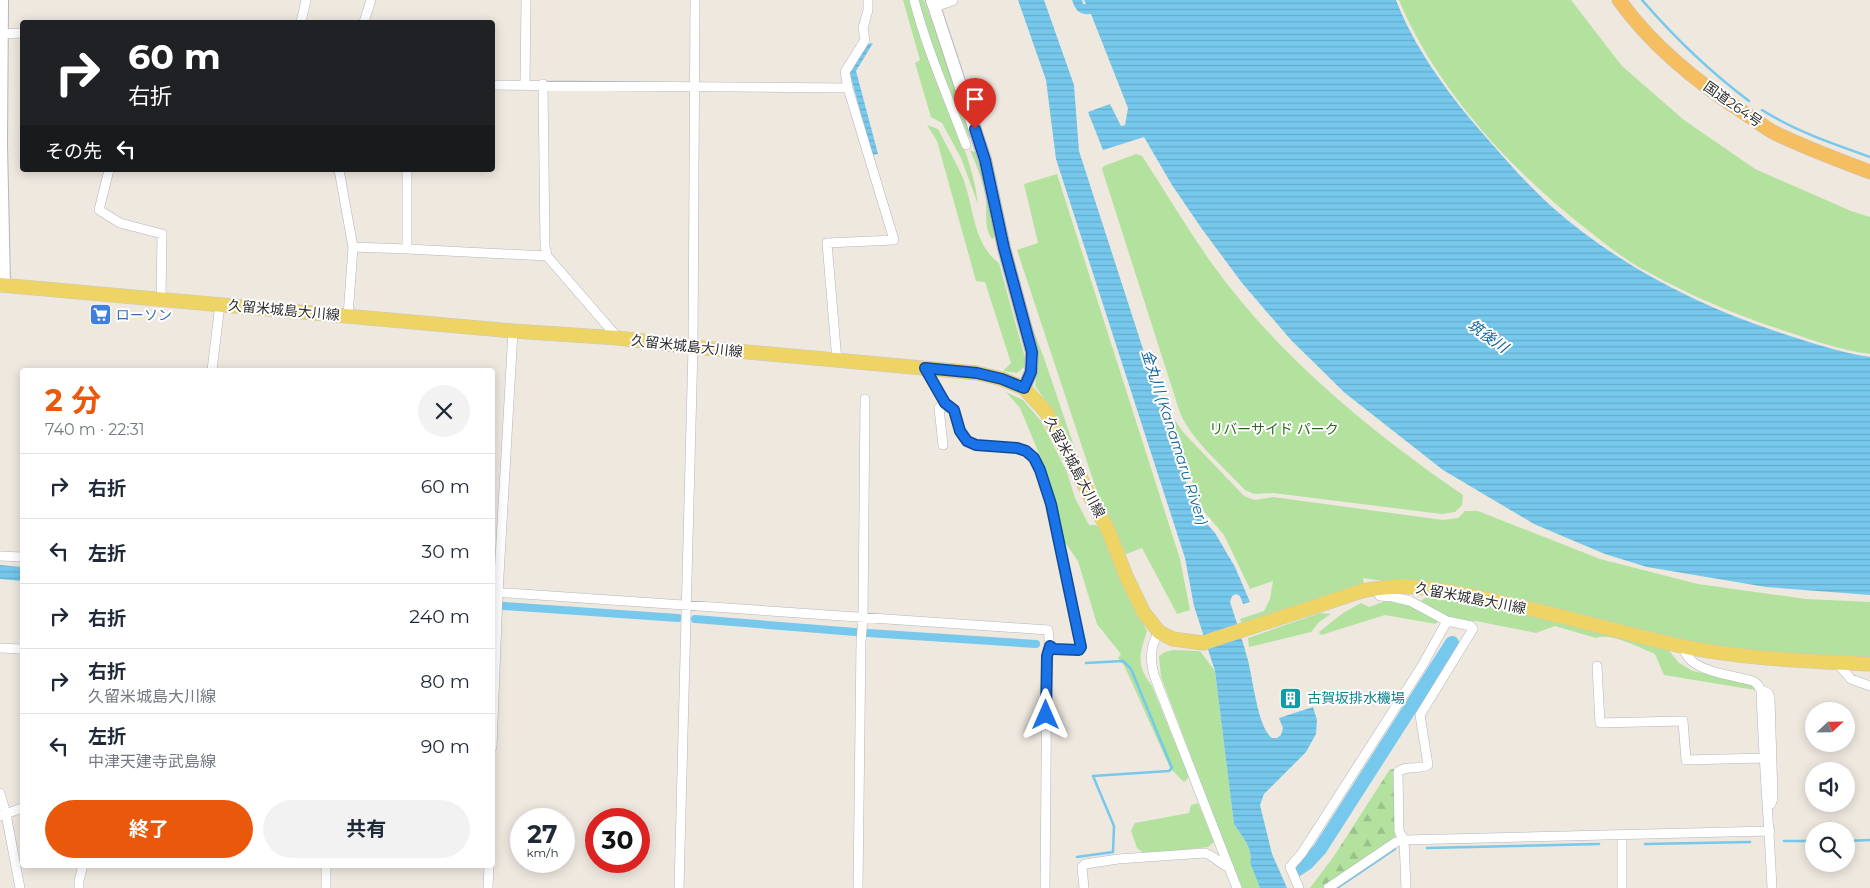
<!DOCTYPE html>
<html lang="ja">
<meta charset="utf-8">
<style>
:root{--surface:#fff;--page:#f2f2f3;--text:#1f2937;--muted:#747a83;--line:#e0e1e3;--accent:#ea580c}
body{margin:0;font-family:Montserrat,"Noto Sans JP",sans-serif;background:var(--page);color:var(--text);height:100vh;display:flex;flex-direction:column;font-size:19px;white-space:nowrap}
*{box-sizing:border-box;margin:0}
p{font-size:16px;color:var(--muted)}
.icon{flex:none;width:28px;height:28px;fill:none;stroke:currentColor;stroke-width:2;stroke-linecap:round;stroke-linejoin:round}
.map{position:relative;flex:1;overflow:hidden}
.panel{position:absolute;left:20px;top:368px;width:475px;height:500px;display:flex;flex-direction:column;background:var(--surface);border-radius:5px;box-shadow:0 2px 12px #0003}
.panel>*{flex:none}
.hud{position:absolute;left:20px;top:20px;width:475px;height:152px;border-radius:5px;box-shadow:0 2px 12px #0003;background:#202124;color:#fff;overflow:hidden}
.needle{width:32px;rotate:68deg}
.controls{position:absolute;left:1805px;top:702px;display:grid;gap:10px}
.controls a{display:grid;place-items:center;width:50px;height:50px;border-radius:50%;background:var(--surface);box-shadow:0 2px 12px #0003;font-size:25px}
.speed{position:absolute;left:510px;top:808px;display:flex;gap:10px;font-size:25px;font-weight:700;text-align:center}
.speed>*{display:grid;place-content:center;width:65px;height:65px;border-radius:50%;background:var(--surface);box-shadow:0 2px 12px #0003;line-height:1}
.speed small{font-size:12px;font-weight:400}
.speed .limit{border:8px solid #d22;background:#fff;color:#111}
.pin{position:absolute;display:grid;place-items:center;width:42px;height:42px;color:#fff;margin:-51px -21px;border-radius:50% 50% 50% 0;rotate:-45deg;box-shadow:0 0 5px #0007}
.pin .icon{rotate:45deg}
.me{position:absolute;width:55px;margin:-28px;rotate:0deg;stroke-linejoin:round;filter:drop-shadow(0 0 4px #0008)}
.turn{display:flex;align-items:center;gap:18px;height:105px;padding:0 25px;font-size:22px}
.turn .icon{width:65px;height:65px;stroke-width:2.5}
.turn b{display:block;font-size:35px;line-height:42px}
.then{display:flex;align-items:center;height:48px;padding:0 25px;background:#0003;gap:10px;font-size:19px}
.round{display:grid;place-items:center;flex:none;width:52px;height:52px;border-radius:26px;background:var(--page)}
.overview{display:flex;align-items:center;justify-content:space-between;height:85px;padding:0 25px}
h1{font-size:30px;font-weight:700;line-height:38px;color:var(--accent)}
.cta{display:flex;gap:10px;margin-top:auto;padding:10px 25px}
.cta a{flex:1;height:58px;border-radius:30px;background:var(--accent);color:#fff;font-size:20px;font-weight:700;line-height:58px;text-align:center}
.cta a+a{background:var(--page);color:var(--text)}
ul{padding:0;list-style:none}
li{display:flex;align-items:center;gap:15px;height:65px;padding:0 25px;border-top:1px solid var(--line)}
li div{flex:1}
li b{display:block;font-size:19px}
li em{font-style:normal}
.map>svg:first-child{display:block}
.grass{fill:#b2e29e}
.forest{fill:url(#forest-firs)}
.water{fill:url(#water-rules)}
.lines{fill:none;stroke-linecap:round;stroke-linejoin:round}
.stream{stroke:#76c8ec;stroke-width:2.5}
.canal{stroke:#76c8ec;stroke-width:8}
.river{stroke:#76c8ec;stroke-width:14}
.minor-casing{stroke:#b3b5bf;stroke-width:10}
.tertiary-casing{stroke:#b3b5bf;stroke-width:12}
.secondary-casing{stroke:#b3b5bf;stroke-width:14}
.primary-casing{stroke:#c8c8c8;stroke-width:15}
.trunk-casing{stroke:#c8c8c8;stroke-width:15}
.minor{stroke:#fff;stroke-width:9}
.tertiary{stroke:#fff;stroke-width:11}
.secondary{stroke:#fff;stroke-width:12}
.primary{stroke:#eed464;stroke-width:14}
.trunk{stroke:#f4be61;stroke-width:14}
.route-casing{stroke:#114b97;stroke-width:12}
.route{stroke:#1a73e8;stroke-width:9}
.labels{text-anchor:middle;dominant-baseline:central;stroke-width:4;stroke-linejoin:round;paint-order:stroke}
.street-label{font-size:14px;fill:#2d2d2d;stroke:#fff}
.shop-label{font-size:14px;fill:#366cbe;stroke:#fff;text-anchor:start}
.park-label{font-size:14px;fill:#29691d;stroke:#fff}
.culture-label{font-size:14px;fill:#0d838f;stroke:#fff;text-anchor:start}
.water-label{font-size:15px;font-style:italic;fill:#11669c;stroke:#fff}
</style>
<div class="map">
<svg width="1870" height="888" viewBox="0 0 1870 888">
<defs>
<pattern id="forest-firs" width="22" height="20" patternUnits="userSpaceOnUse" patternTransform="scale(1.25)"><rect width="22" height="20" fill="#b2e29e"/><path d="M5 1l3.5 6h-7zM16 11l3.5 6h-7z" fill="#99c288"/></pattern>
<pattern id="water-rules" width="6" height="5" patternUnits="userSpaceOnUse" patternTransform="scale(1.25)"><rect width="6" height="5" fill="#76c8ec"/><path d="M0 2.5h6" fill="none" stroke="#66accb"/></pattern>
</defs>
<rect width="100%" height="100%" fill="#eee8df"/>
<path class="grass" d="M 903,0 L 911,0 C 919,26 927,52 936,77 C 951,119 973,159 978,204 L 961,158 L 942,123 L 931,117 L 915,63 L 920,60 Z
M 917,0 L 924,0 L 972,137 L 969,138 L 940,71 Z
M 1399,0 L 1571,0 L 1622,66 L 1684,120 L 1755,169 L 1851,211 L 1870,217 L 1870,354 C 1839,350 1809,339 1779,329 C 1734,314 1689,295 1648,272 C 1626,261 1608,246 1589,231 C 1513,173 1436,89 1399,0 Z
M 927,125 L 938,129 C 946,145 956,162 963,178 C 974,207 973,244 999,263 L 1025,358 L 1024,367 L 1017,373 L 1003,371 L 1011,363 L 985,282 L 976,281 L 937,141 Z
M 970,150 L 977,153 L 984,175 L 995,237 L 992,239 C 984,228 987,214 986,200 C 984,183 977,167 970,150 Z
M 1136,154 L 1142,156 C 1165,191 1186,227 1210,261 C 1278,356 1368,429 1463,495 L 1462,505 L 1455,512 L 1442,514 L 1273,493 L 1254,494 L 1245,490 C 1223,466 1193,442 1180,413 L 1102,169 L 1104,166 Z
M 1057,174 L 1180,559 L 1190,610 L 1177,614 L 1142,548 L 1126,554 L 1100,501 L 1017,250 L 1038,243 L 1024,184 Z
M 1023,303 L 1044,358 L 1081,467 L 1058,418 L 1035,386 L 1038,364 Z
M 1006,392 L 1023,400 L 1041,421 L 1067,472 L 1075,498 L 1089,525 L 1096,525 L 1105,535 L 1127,595 L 1147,631 C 1139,656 1136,664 1152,686 L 1189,777 L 1184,782 L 1170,768 L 1124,665 L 1118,658 L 1121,654 L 1097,624 L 1078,561 L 1064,541 L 1045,468 L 1020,408 Z
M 1172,416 L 1183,432 L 1244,496 L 1255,500 L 1273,497 L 1443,520 L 1458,518 L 1465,511 L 1478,511 L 1600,559 L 1698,584 L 1806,599 L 1870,602 L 1870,659 L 1765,653 L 1695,644 L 1444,586 L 1406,579 L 1383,581 L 1363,578 L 1364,584 L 1243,626 L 1240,619 L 1264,611 L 1270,599 L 1273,581 L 1250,589 L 1224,535 L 1200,507 Z
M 1441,594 L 1666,647 L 1679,663 L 1693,671 L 1752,684 L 1755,690 L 1664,675 L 1655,654 C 1640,648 1612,632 1596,638 L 1555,626 L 1536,633 L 1476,621 L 1455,620 L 1421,601 L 1429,595 Z
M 1386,601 L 1408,604 L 1438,620 L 1436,624 L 1385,615 L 1321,635 L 1319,632 L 1343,613 L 1361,603 L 1369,607 Z
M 1320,613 L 1331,614 L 1319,622 L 1311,632 L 1249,647 L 1248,638 Z
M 1173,650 L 1200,651 L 1215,671 L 1234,824 C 1241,835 1254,849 1250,863 L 1260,888 L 1241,888 L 1161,677 L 1159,656 L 1165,652 Z
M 1198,803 L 1214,842 L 1208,847 L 1145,854 L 1137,848 L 1131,831 L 1135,823 L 1189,813 L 1191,805 Z"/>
<path class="forest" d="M 1390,769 L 1395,769 L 1395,838 L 1324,888 L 1310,888 L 1334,856 Z"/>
<path class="water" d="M 1018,0 L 1044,0 L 1074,85 L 1079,151 L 1195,510 L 1215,533 L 1235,567 L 1250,602 L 1243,604 L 1240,596 L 1236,594 L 1232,596 L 1230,602 C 1236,620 1242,639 1247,657 C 1253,676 1257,727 1272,738 L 1277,738 L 1281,735 L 1283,728 L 1279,718 L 1313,707 L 1317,720 L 1316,734 L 1306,752 L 1264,794 L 1260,805 L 1272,854 L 1287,888 L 1260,888 L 1250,863 C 1254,849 1241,835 1234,824 L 1215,671 L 1194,606 L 1185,558 L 1056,159 L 1046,80 Z
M 1072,0 L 1082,0 L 1083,4 L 1086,4 L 1084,0 L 1396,0 C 1414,47 1445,89 1477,127 C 1501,154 1525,183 1552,207 C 1617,264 1694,304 1775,331 C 1806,341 1837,352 1870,357 L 1870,595 L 1766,587 L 1647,567 L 1605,554 L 1534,524 L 1443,470 L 1345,393 L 1291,340 L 1242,283 L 1202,229 L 1172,185 L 1144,137 L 1103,150 L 1088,112 L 1110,104 L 1121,126 L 1125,125 L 1128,108 L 1091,14 C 1079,15 1076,11 1072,0 Z
M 873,43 L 856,71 L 878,154 L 872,155 L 849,70 L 868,44 Z
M 0,565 L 22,567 L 22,581 L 0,579 Z"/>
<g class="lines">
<path class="stream" d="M 1642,0 C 1674,37 1709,71 1749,101
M 1762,110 C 1795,131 1833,144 1870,157
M 1784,841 L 1814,841
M 1846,841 L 1870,840
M 1645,844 L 1750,842
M 1427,848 L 1599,844
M 1077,857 L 1113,852 L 1114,826 L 1093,776 L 1169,771 L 1172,768 L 1131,669 L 1123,661 L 1086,663
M 1337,888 L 1395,849"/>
<path class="canal" d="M 504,606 L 678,618
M 695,619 L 855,632
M 868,633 L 1036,644"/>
<path class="river" d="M 1295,871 L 1307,863 L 1320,849 L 1452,643"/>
<defs>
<path id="minor" d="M 914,0 C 927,50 948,97 966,145
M 301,22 L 306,0
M 364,22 L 371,0
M 2,34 L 22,33
M 543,84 L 545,246 L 547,256
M 492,85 L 848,88 L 845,72 L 865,40 L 863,28 L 868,10 L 868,0
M 525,85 L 526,0
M 109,170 L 99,210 L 120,223 L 162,234 L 161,300
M 339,170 L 353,247 L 348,316
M 353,247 L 407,249 L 407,170
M 407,249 L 547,256 L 618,338
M 837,361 L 827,243 L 894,240 L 848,88
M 925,368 L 945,403 L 954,410 L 960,431 L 967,441 L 976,445 L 1017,448 L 1026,451 L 1034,458 L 1040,469 L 1051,504 L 1081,647 L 1079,649 L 1054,649 L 1050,646 L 1047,656 L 1045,888
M 212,370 L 220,304
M 943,445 L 939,408 L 945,403
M 0,556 L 22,557
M 492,592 L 1048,630 L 1050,646
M 1159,632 C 1150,646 1150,659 1154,675 L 1237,888
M 1682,646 C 1685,652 1687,658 1693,662 C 1707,673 1735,676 1753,681 L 1757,684 L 1761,690 C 1763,756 1769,822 1772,888
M 0,648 L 20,649
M 1837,663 L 1851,679 L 1870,686
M 1597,666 L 1600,723 L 1683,721 L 1686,760 L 1763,758
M 1761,690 L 1768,693 L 1770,698 L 1773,798 L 1771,804
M 492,747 L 498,593 L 513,331
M 0,793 L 6,814 L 20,888
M 0,816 L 22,808
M 1622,836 L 1622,888
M 79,888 L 79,881 L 83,865
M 326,888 L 326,865
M 488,888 L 489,865
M 679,888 L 693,347 L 695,0
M 858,888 L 861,641 L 863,618 L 865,399
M 1084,888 L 1082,867 L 1085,864 L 1118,859 L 1205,853 C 1215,856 1219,864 1229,867
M 1299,888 L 1290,867 L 1302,853 L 1422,666 L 1447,621
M 1328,888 L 1396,842 L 1404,840 L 1399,831 L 1398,772 C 1406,765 1419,770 1428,765 L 1420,715 L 1473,629 L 1471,626 L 1447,621 L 1410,601 L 1393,597 L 1380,596 L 1375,588
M 1406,888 L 1404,840 L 1770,831"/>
<path id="tertiary" d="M 934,6 L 952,0"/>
<path id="secondary" d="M 2,0 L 1,144 L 4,285
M 932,0 L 985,160 L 1004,248 L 1032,352 L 1031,372 L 1024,388"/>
<path id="primary" d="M 0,285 L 513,331 L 618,338 L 693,347 L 977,373 L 1002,379 L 1024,388 L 1046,412 L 1109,532 L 1126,576 L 1144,613 L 1159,632 L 1173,639 L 1203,643 L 1362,591 C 1409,580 1454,592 1500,602 C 1561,615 1621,633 1681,646 C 1743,659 1807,661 1870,664"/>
<path id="trunk" d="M 1619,0 C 1652,46 1699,84 1746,114 C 1756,120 1765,128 1775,133 C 1806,148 1838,160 1870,172"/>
</defs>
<use href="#minor" class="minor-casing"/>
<use href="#tertiary" class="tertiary-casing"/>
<use href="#secondary" class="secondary-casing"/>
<use href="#primary" class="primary-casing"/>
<use href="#trunk" class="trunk-casing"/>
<use href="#minor" class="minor"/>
<use href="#tertiary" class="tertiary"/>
<use href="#secondary" class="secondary"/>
<use href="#primary" class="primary"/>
<use href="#trunk" class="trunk"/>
</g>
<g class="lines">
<defs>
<path id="route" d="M 975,129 L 985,160 L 1004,248 L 1032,352 L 1031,372 L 1024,388 L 1002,379 L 977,373 L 925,368 L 945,403 L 954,410 L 960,431 L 967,441 L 976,445 L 1017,448 L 1026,451 L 1034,458 L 1040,470 L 1051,504 L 1081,647 L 1079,650 L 1054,649 L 1050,646 L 1047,656 L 1046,715"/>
</defs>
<use href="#route" class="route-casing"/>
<use href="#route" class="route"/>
</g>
<defs>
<symbol id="supermarket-square" viewBox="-11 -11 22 22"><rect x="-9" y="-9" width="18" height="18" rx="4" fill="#3f7fe0" stroke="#fff"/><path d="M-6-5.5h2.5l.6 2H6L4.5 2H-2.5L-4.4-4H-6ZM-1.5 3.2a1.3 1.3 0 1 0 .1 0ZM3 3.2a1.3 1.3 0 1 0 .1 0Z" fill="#fff"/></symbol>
<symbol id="building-square" viewBox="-11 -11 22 22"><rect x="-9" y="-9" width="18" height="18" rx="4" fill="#0f9aa8" stroke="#fff"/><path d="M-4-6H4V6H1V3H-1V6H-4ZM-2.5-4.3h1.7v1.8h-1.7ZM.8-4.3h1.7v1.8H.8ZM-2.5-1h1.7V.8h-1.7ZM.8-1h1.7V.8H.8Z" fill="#fff"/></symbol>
</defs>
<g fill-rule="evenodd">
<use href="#supermarket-square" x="88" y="302" width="25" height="25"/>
<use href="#building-square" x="1278" y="686" width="25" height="25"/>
</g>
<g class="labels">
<g class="street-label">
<text transform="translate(1733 104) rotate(35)">国道264号</text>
<text transform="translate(284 310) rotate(5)">久留米城島大川線</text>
<text transform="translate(687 346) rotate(6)">久留米城島大川線</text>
<text transform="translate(1075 467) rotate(62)">久留米城島大川線</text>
<text transform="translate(1471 598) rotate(11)">久留米城島大川線</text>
</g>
<g class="shop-label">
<text x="116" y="315">ローソン</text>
</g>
<g class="park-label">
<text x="1274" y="429">リバーサイド パーク</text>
</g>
<g class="culture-label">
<text x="1307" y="698">古賀坂排水機場</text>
</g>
<g class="water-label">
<text transform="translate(1488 336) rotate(35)">筑後川</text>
<text transform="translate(1175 437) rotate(72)">金丸川 (Kanamaru River)</text>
</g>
</g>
</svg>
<div class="controls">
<a><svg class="needle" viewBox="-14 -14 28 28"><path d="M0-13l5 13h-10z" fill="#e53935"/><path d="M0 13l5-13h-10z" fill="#747a83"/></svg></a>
<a><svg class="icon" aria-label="sound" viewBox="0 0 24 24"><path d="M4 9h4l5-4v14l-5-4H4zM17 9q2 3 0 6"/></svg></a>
<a><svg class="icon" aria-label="search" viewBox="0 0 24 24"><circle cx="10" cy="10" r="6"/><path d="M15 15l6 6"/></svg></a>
</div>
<div class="speed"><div>27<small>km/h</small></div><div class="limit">30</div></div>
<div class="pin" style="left:975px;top:129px;background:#d93025"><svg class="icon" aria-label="arrive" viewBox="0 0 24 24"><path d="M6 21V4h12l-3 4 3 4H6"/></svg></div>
<svg class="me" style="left:1046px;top:715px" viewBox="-20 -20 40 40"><path d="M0-17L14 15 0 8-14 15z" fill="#1a73e8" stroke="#fff" stroke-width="4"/></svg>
<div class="hud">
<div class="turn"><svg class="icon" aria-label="right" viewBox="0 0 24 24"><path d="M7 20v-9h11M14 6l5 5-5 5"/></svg><div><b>60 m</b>右折</div></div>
<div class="then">その先<svg class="icon" aria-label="left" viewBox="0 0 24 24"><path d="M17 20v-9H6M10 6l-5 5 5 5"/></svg></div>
</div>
<section class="panel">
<div class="overview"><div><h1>2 分</h1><p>740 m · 22:31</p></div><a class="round"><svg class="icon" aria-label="close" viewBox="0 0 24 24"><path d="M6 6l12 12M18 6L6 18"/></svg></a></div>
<ul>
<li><svg class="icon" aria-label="right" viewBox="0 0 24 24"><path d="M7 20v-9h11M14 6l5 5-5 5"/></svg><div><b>右折</b></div><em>60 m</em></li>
<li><svg class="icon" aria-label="left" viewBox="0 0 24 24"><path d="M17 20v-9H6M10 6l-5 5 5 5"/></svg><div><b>左折</b></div><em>30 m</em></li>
<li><svg class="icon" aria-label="right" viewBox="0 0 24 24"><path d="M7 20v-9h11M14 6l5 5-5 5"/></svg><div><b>右折</b></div><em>240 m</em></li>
<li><svg class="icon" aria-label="right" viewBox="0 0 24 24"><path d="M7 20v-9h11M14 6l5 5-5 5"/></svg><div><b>右折</b><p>久留米城島大川線</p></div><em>80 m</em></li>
<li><svg class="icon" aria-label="left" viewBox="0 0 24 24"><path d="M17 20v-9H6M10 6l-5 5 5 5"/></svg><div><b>左折</b><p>中津天建寺武島線</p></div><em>90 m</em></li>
</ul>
<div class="cta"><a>終了</a><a>共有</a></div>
</section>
</div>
